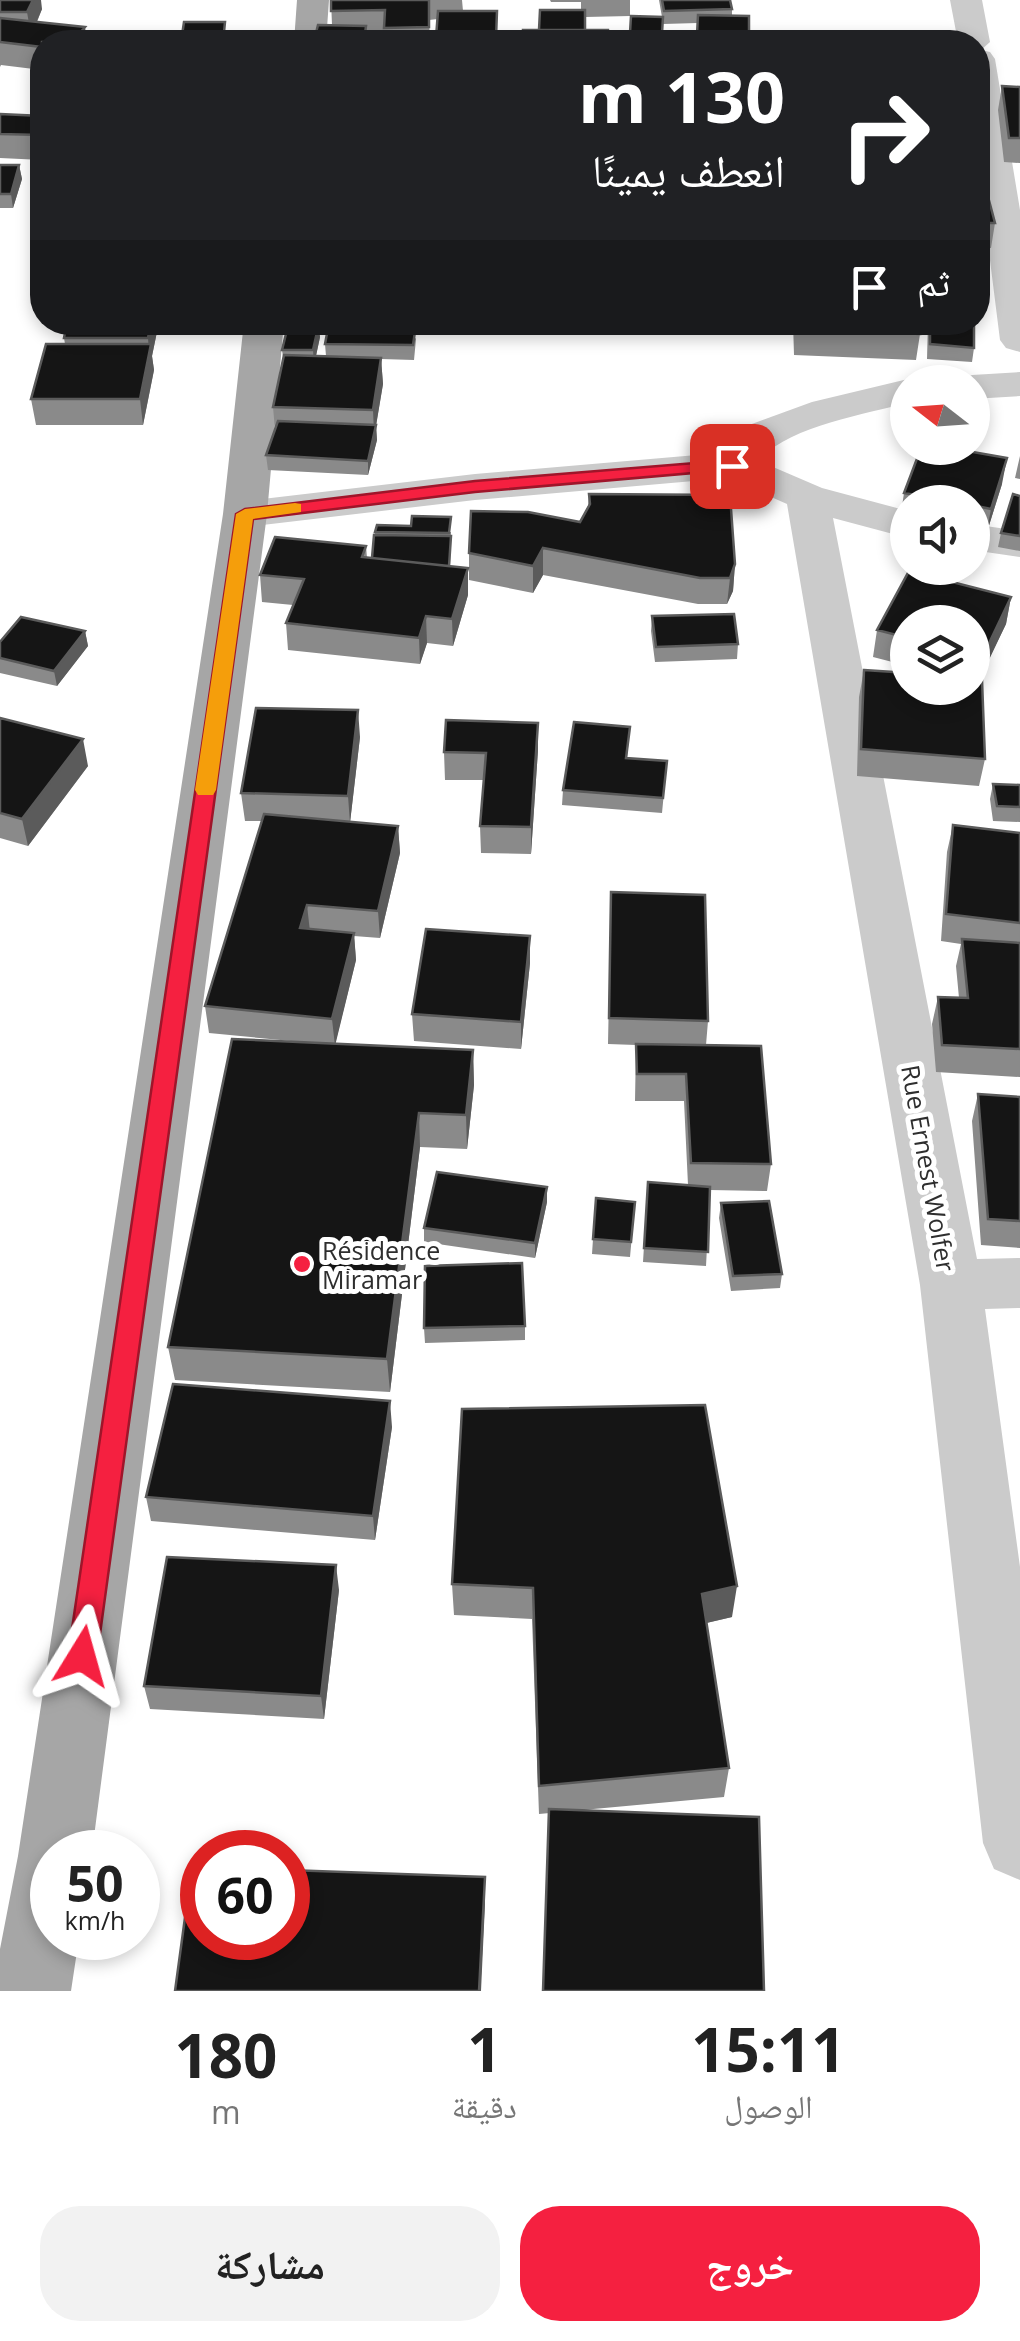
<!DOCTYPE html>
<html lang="ar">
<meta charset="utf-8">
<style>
:root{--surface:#fff;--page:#f2f2f2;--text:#222;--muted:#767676;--accent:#f52040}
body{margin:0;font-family:"Open Sans","Noto Naskh Arabic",sans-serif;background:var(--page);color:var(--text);direction:rtl;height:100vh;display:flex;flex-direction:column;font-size:38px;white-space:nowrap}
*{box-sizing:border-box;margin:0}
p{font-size:32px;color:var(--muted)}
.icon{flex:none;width:55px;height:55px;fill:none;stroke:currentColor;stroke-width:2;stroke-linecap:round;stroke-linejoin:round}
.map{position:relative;height:1991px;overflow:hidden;direction:ltr}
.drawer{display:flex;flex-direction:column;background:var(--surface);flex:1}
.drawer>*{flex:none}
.top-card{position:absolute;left:30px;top:30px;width:960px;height:305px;border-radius:40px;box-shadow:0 5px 15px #0003;direction:rtl;background:#202124;color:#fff;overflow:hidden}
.needle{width:65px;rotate:287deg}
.buttons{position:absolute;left:890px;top:365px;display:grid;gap:20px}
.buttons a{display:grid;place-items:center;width:100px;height:100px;border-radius:50%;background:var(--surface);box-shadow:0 5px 15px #0003;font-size:50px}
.speed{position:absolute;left:30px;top:1830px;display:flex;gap:20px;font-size:50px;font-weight:700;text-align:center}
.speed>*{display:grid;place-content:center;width:130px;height:130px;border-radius:50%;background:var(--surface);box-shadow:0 5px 15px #0003;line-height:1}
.speed small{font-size:25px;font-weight:400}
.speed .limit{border:15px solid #d22;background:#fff;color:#111}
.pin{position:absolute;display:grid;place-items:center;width:85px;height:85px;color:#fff;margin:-42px;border-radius:20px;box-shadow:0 5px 15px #0006}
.me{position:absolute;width:110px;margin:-55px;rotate:8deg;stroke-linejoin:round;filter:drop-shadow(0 0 8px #0008)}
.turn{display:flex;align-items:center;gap:35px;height:210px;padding:0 40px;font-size:45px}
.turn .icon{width:130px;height:130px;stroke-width:2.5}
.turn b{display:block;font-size:70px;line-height:85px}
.then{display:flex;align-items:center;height:95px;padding:0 40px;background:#0003;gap:20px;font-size:38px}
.eta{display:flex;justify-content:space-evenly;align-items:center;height:170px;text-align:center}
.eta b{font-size:60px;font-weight:700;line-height:70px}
.button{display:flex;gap:20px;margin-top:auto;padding:20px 40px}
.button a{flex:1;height:115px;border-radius:40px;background:var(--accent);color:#fff;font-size:40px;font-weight:700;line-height:115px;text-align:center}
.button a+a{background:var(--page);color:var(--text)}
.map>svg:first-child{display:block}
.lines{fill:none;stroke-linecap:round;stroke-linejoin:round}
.minor{fill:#cbcbcb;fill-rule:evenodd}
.major{fill:#a6a6a6;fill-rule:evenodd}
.wall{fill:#8a8a8a;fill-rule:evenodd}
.shaded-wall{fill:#5b5b5b}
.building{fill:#151515;stroke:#5b5b5b;stroke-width:2.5}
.route{fill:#f52040;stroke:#9f152a;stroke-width:2.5}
.slow{fill:#f59e0b}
.poi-dot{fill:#f52040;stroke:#fff;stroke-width:4}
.labels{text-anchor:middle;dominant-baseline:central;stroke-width:10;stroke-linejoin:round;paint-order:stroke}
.street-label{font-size:25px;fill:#2e2e2e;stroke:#fff}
.poi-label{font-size:25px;fill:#2e2e2e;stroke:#fff;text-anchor:start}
</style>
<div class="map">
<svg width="1020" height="1991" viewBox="0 0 1020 1991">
<rect width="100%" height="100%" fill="#fff"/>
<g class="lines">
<path class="minor" d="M 950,0 L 982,0 L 990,42 L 981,50 L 990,52 L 995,59 L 1020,210 L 1020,352 L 1006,348 L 1000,340 L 978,165 L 978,42 L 958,42 Z
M 1020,372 L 1020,396 L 972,399 L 972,382 L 955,382 L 972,375 Z
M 908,379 L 923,382 L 908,382 L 908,403 C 865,414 786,427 759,461 L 822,488 L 908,511 L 908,538 L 833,518 L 977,1259 L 1020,1258 L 1020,1308 L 985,1309 L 1020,1567 L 1020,1880 L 994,1869 L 983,1843 L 920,1285 L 787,504 L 728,478 L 475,500 L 245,527 L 230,523 L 223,514 L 230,505 L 245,501 L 475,474 L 720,453 L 741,428 L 812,402 Z
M 972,524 L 1020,531 L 1020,557 L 972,550 Z"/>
<path class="major" d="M 297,0 L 329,0 L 326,42 L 294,42 Z
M 244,322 L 284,322 L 267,514 L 92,1852 L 52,1852 L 52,1938 L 79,1938 L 71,1991 L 0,1991 L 0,1949 L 18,1856 L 223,514 Z"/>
</g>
<path class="wall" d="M 0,0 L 42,9 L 37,22 L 42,42 L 42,70 L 1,65 L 0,67 Z
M 331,0 L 462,0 L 463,11 L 497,11 L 497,42 L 385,42 L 384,34 L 367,34 L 366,42 L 317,42 L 316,33 L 332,25 ZM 438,19 L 436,41 L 430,41 L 429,20 Z
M 550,0 L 630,0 L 630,16 L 585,17 L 585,30 L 539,30 L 581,10 L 581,2 L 551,2 Z
M 659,0 L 730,0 L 732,9 L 732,16 L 749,16 L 748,42 L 696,42 L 698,23 L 663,24 L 663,21 L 662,42 L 629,42 L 631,16 L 662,17 Z
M 1002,86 L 1020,87 L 1020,163 L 1004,162 L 998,110 Z
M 0,114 L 42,116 L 42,160 L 0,158 Z
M 978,159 L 995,223 L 991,248 L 978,248 Z
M 0,165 L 19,165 L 22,179 L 13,208 L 0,208 Z
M 159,322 L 152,356 L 154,370 L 143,425 L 36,425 L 31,399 L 65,344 L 64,338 Z
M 321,322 L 408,322 L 407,324 L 416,339 L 414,360 L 381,359 L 383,384 L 376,425 L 377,440 L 368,475 L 268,470 L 266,455 L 275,430 L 273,407 L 283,357 L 282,350 L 320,337 L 316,356 L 326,356 L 325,344 L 327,332 L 321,331 Z
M 793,322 L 919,322 L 920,334 L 916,360 L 794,355 Z
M 928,322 L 974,322 L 974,348 L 972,362 L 927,359 Z
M 1020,456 L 1020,479 L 1015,478 Z
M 1002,484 L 986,535 L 972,533 L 972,502 L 908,502 L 908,521 L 900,520 L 904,493 Z
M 589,494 L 735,564 L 733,591 L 727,604 L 698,604 L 543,575 L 533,593 L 469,580 L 469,553 L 580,522 L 588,506 Z
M 1020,496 L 1020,551 L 998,547 L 1001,533 Z
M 375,532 L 451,532 L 450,566 L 468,568 L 468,595 L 453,646 L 427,643 L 420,664 L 288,650 L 286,623 L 293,605 L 262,602 L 260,575 L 366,546 L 367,558 L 372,558 Z
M 909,571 L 1011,597 L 1006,624 L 979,679 L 982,680 L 985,759 L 979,786 L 857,776 L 859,697 L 864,670 L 908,673 L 908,688 L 972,688 L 972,622 L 908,622 L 908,666 L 873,657 L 877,630 Z
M 652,616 L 738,644 L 737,659 L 655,662 L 651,631 Z
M 85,631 L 88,646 L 57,686 L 0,673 L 0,642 Z
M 0,718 L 88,766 L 28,846 L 0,838 Z
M 630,727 L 627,758 L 667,761 L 662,813 L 562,805 L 563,790 Z
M 360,737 L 350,822 L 398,826 L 400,853 L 380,938 L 354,936 L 356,960 L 335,1044 L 473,1050 L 474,1085 L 467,1149 L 420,1147 L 390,1392 L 175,1380 L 168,1347 L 291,1041 L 209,1033 L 205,1006 L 262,821 L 245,821 L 241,793 Z
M 538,750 L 531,854 L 481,853 L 480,826 L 484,780 L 445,780 L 444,752 Z
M 993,784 L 1020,785 L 1020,822 L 993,821 L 990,799 Z
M 953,825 L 1020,833 L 1020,1077 L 936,1072 L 932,1024 L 938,997 L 959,998 L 956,966 L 961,944 L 941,941 L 947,852 Z
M 611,892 L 708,1021 L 706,1045 L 771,1164 L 767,1191 L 710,1190 L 706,1266 L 643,1262 L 648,1182 L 688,1185 L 684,1101 L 635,1101 L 636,1045 L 608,1044 Z
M 530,936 L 530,963 L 521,1049 L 414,1041 L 412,1014 Z
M 978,1094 L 1020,1097 L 1020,1248 L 981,1245 L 972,1121 Z
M 547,1187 L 547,1202 L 535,1258 L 424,1242 L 424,1228 Z
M 635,1202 L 630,1257 L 592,1254 L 593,1239 Z
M 721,1203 L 782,1274 L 780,1288 L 731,1291 L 719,1218 Z
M 525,1326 L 525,1340 L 425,1343 L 424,1328 Z
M 462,1409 L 732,1617 L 706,1623 L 729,1768 L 724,1797 L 539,1814 L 532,1619 L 454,1615 L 452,1584 Z
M 392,1427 L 375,1540 L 151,1521 L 146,1497 Z
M 339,1590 L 324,1719 L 150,1709 L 144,1686 Z"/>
<path class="shaded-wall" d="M 33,0 L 41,0 L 42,9 L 31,35 L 27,12 Z
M 85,27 L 87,42 L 72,42 Z
M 19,165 L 22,179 L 13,208 L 11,194 Z
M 151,322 L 159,322 L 152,356 L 154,370 L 143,425 L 140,399 L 149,351 L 148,338 Z
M 319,323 L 320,337 L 314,365 L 313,350 Z
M 381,358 L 383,384 L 376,426 L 377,440 L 368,475 L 368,461 L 374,433 L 373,410 Z
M 1007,458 L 1002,484 L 986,535 L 991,509 Z
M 543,548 L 543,575 L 533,593 L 533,566 Z
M 735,564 L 733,591 L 727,604 L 730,578 Z
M 468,568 L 468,595 L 453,646 L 452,619 Z
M 1011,597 L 1006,624 L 977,685 L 982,658 Z
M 426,616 L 427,643 L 420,664 L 419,638 Z
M 85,631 L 88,646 L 57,686 L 54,671 Z
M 358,710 L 360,737 L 350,823 L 348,796 Z
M 538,723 L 538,750 L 531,854 L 531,827 Z
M 83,739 L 88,766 L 28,846 L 22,819 Z
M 398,826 L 400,853 L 380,938 L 378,911 Z
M 307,905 L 310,932 L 300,928 Z
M 354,933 L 356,960 L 335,1046 L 332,1019 Z
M 530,936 L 530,963 L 521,1049 L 521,1022 Z
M 473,1050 L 474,1085 L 467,1149 L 466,1115 Z
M 419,1113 L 420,1147 L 390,1392 L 387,1359 Z
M 547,1187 L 547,1202 L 535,1258 L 535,1243 Z
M 390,1401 L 392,1427 L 375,1540 L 373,1516 Z
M 336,1565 L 339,1590 L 324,1719 L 321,1696 Z
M 737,1586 L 732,1617 L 698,1625 L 702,1594 Z
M 485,1877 L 485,1904 L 481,1991 L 479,1991 Z"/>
<path class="building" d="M 0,0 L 33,0 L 27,12 L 0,12 Z
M 331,0 L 429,0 L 429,27 L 384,28 L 385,10 L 331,11 Z
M 662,0 L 730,0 L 732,9 L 664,11 Z
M 540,10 L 585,10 L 585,30 L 539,30 Z
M 438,11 L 497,11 L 496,38 L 436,38 Z
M 698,15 L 749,16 L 749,36 L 697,35 Z
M 631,16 L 663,17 L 662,33 L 630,33 Z
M 0,18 L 85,27 L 72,42 L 42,42 L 42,47 L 0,42 Z
M 184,22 L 225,22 L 223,42 L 181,42 Z
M 318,25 L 366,26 L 365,34 L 316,33 Z
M 523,30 L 608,30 L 609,42 L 523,42 Z
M 408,40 L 474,42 L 407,42 Z
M 1002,86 L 1020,87 L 1020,138 L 1009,138 Z
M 0,114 L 42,116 L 42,135 L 0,134 Z
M 978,159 L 995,223 L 978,223 Z
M 0,165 L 19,165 L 11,194 L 0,194 Z
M 67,322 L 151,322 L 148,338 L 64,338 Z
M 289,322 L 319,323 L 313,350 L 282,350 Z
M 797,322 L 919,322 L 920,334 L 797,329 Z
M 930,322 L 974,322 L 974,348 L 930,344 Z
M 329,323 L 416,325 L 413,345 L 325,344 Z
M 46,344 L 151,344 L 140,399 L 31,399 Z
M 284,355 L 381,358 L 373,410 L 273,407 Z
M 278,421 L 376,425 L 368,461 L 266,455 Z
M 921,448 L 950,448 L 1007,458 L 991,509 L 972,505 L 972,502 L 956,502 L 904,493 Z
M 589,494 L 730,495 L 735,564 L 730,578 L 700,578 L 543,548 L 533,566 L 469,553 L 471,511 L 528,512 L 580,522 L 590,504 Z
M 1013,494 L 1020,496 L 1020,536 L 1001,533 Z
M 412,516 L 451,517 L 449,533 L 375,532 L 377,525 L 411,526 Z
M 374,535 L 451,536 L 449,566 L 372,558 Z
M 275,537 L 366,546 L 362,557 L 468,568 L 452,619 L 426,616 L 419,638 L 286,623 L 304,579 L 260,575 Z
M 909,571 L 1011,597 L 982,658 L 972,655 L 972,622 L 908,622 L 908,638 L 877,630 Z
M 734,614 L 738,644 L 656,647 L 652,616 Z
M 21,617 L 85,631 L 54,671 L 0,658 L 0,642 Z
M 864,670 L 908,673 L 908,688 L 972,688 L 972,679 L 982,680 L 985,759 L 861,749 Z
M 256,708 L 358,710 L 348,796 L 241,793 Z
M 0,718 L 83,739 L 22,819 L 0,813 Z
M 446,720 L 538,723 L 531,827 L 480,826 L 486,753 L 444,752 Z
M 574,722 L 630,727 L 626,758 L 667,761 L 663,798 L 563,790 Z
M 993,784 L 1020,785 L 1020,807 L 997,806 Z
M 264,814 L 398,826 L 378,911 L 307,905 L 300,928 L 354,933 L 332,1019 L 205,1006 Z
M 953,825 L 1020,833 L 1020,923 L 946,914 Z
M 611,892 L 705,895 L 708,1021 L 609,1018 Z
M 426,929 L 530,936 L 521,1022 L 412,1014 Z
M 962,939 L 1020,943 L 1020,1049 L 942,1045 L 938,997 L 968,998 Z
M 232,1039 L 473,1050 L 466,1115 L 419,1113 L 387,1359 L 168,1347 Z
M 636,1044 L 761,1046 L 771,1164 L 691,1163 L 686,1074 L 637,1074 Z
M 978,1094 L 1020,1097 L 1020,1221 L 988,1219 Z
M 437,1172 L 547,1187 L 535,1243 L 424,1228 Z
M 648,1182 L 710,1187 L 708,1252 L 644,1248 Z
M 596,1198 L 635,1202 L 631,1242 L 593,1239 Z
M 769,1201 L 782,1274 L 733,1276 L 721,1203 Z
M 522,1263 L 525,1326 L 424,1328 L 425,1266 Z
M 173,1384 L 390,1401 L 373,1516 L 146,1497 Z
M 705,1405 L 737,1586 L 702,1594 L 729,1768 L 539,1786 L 533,1588 L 452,1584 L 462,1409 Z
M 167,1557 L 336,1565 L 321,1696 L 144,1686 Z
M 549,1809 L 759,1817 L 764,1991 L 543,1991 Z
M 192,1866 L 202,1866 L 202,1938 L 288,1938 L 288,1870 L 485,1877 L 479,1991 L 175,1991 Z"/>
<path class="route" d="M 732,460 L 739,462 L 739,469 L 475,492 L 253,519 L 97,1656 L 93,1665 L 82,1669 L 72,1665 L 68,1656 L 236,514 L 245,509 L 475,481 Z"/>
<path class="slow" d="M 295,503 L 301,504 L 301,512 L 253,519 L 216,790 L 213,795 L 198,795 L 195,790 L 236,514 L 245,509 Z"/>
<circle class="poi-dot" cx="302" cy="1264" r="10"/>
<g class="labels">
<g class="street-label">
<text transform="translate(929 1168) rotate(80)">Rue Ernest Wolfer</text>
</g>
<g class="poi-label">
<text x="322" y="1250">Résidence<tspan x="322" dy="29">Miramar</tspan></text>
</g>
</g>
</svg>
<div class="buttons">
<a><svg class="needle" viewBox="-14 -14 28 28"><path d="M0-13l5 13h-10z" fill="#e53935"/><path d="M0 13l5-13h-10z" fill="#767676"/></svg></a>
<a><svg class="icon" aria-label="sound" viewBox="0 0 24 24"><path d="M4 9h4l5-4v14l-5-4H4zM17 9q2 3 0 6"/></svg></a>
<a><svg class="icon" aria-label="layers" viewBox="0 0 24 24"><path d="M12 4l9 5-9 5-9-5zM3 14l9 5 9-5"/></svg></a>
</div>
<div class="speed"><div>50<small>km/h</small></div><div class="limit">60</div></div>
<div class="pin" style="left:732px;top:466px;background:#d93025"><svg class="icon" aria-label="arrive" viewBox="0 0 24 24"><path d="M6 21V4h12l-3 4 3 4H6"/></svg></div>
<svg class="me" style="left:82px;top:1656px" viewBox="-20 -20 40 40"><path d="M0-17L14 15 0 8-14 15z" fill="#f52040" stroke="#fff" stroke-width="4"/></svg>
<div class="top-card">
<div class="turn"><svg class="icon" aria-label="right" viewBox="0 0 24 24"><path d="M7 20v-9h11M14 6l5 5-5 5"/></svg><div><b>130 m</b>انعطف يمينًا</div></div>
<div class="then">ثم<svg class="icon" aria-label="arrive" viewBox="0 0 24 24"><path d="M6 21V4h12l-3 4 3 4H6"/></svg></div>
</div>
</div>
<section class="drawer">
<div class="eta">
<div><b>15:11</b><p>الوصول</p></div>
<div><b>1</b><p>دقيقة</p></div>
<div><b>180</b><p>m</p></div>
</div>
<div class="button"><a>خروج</a><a>مشاركة</a></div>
</section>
